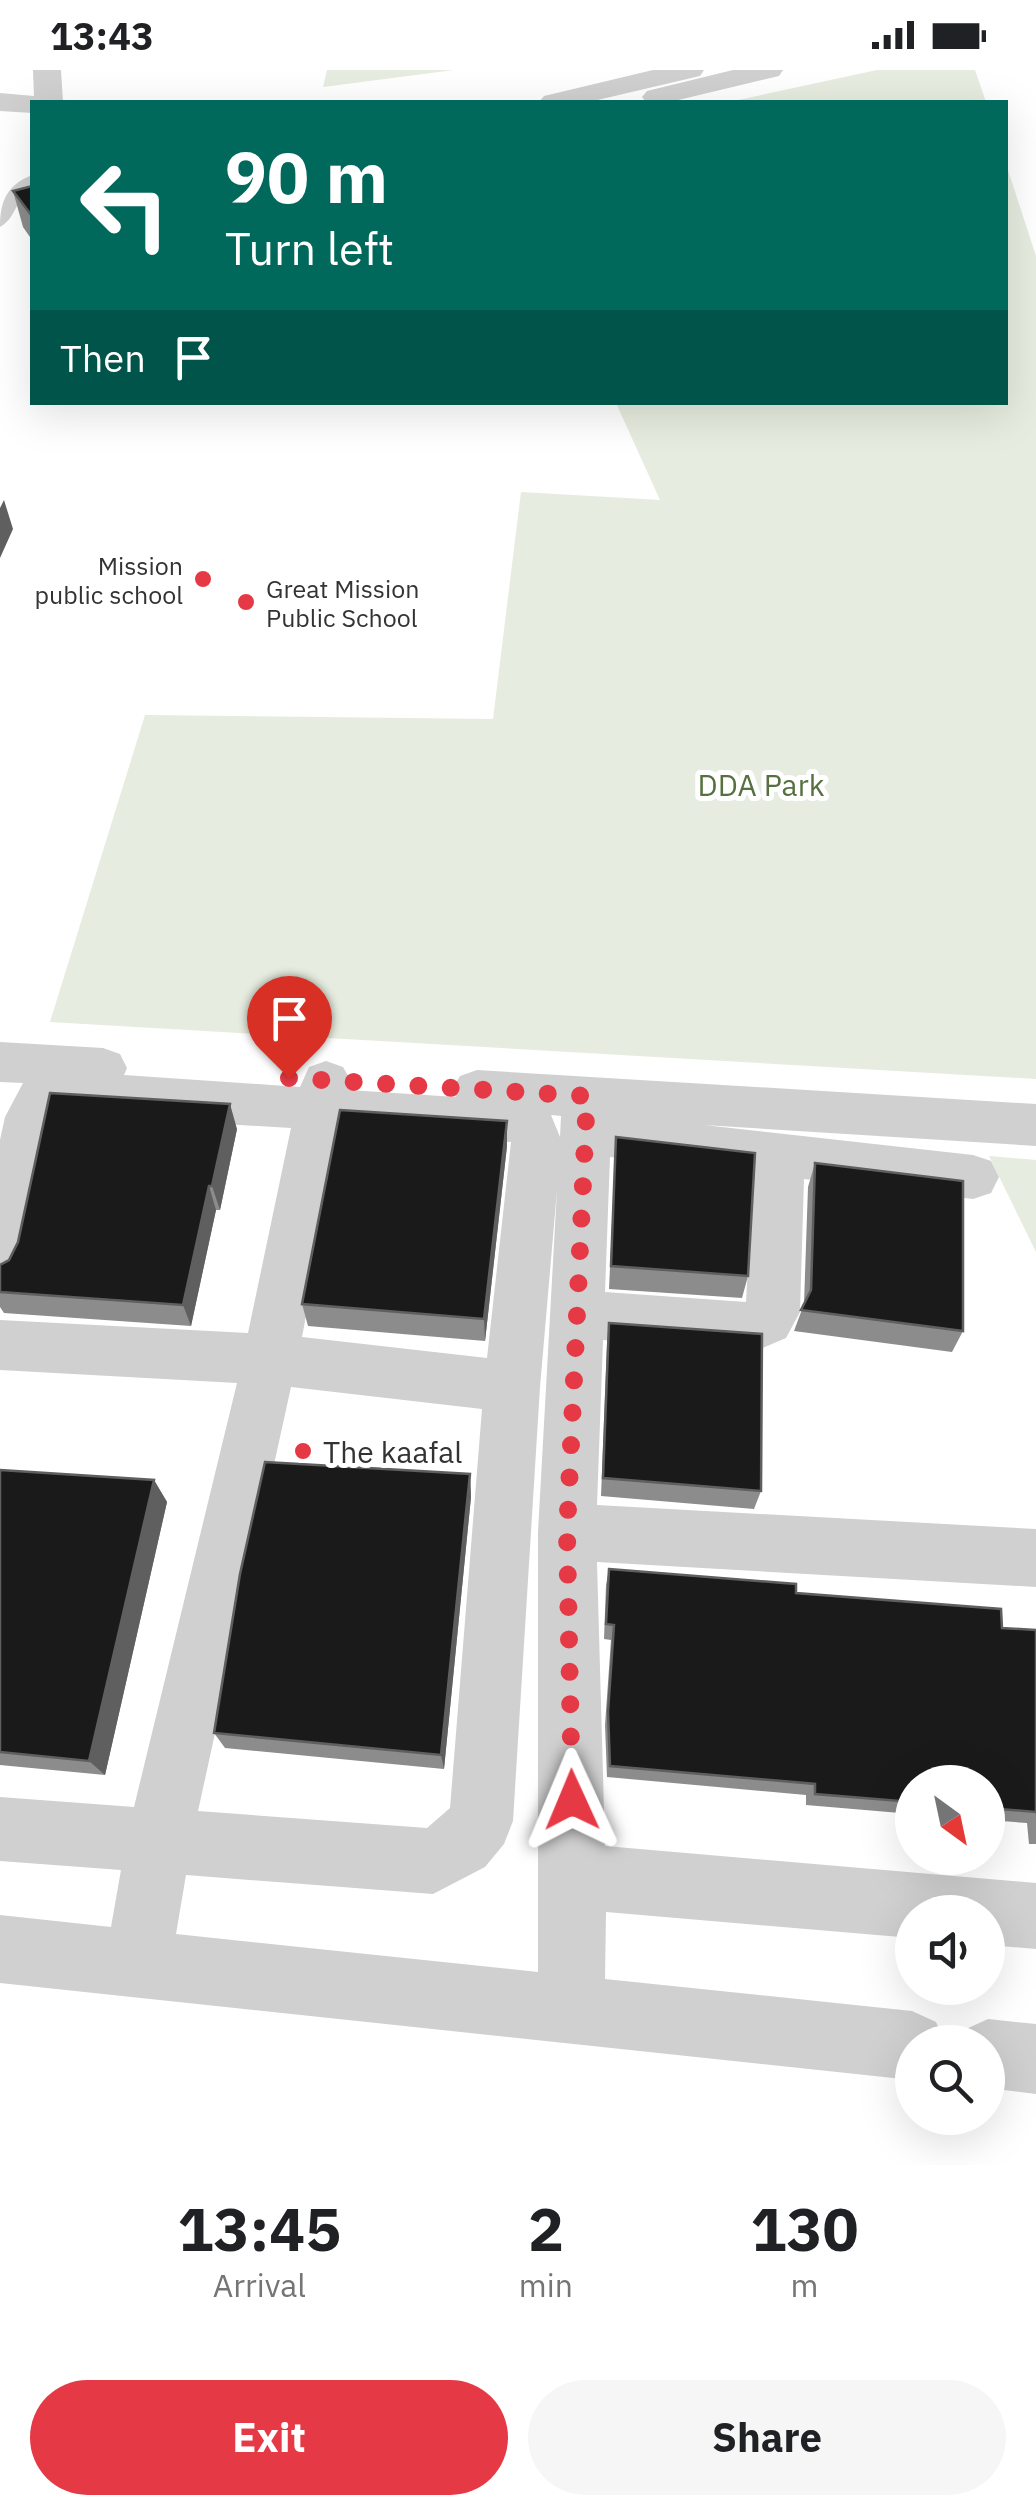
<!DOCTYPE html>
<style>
:root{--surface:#fff;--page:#f6f6f6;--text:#202124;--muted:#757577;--accent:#e63946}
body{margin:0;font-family:"IBM Plex Sans",sans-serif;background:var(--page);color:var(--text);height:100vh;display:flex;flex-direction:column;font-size:38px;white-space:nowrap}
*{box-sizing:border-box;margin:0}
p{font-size:32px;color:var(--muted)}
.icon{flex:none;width:55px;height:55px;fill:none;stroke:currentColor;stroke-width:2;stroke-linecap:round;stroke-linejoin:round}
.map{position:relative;height:2095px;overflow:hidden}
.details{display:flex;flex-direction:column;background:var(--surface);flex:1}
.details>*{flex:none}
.banner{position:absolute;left:30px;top:30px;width:978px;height:305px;border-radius:0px;box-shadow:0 10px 40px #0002;background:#00695c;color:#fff;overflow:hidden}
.needle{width:65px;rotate:147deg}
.controls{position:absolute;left:895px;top:1695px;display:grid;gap:20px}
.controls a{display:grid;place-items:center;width:110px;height:110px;border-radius:50%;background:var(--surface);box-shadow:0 10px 40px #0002;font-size:50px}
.pin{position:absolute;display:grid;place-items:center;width:85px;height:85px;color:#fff;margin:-102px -42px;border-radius:50% 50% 50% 0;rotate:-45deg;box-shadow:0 0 10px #0007}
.pin .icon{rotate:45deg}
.me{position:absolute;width:110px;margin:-55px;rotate:359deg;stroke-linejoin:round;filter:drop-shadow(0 0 8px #0008)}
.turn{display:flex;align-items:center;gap:35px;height:210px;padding:0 30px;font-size:45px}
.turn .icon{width:130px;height:130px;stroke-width:2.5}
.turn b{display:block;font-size:70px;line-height:85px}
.then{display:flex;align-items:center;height:95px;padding:0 30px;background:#0003;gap:20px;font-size:38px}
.eta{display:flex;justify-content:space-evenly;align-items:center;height:170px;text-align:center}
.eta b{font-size:60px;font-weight:700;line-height:70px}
.cta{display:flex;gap:20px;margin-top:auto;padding:20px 30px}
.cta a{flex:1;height:115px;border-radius:60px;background:var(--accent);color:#fff;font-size:40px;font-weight:700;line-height:115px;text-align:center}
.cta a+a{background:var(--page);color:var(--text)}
.status{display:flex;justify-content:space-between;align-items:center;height:70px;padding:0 50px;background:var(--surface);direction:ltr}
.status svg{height:28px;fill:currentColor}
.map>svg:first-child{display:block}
.green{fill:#e6ecdf}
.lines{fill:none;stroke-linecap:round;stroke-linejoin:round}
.service{fill:#d0d0d0;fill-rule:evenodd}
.minor{fill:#d0d0d0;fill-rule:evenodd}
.wall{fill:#8c8c8c}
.shaded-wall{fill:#5f5f5f}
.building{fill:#1a1a1a;stroke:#5f5f5f;stroke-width:2.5}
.route{stroke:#e63946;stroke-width:18;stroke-dasharray:0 32.4}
.poi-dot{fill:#e63946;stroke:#fff;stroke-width:4}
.labels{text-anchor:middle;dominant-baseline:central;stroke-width:10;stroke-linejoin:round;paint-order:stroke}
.far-poi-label{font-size:25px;fill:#333;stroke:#fff;text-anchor:end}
.park-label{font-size:30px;fill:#56703f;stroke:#fff}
.poi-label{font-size:30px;fill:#333;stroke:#fff;text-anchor:start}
</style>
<div class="status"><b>13:43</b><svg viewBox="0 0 49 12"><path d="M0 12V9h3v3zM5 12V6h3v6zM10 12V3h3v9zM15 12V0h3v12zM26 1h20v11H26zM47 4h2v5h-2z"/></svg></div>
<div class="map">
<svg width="1036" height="2095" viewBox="0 0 1036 2095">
<rect width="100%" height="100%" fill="#fff"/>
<path class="green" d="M 327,0 L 454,0 L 323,17 Z
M 877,0 L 975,0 L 986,32 L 729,32 Z
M 1005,91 L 1036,186 L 1036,1009 L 50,952 L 145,645 L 493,649 L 521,422 L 660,430 L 616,333 L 1005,332 Z
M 989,1086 L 1036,1090 L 1036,1182 Z"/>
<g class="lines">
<path class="service" d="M 32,105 L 32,116 C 17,126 16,149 0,157 C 0,131 7,115 32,105 Z"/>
<path class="minor" d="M 33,0 L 61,0 L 63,32 L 32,32 L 32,43 L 0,41 L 0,23 L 34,26 Z
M 653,0 L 704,0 L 700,6 L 589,32 L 539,32 L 544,26 Z
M 733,0 L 783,0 L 779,6 L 670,32 L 646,32 L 642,27 L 647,21 Z
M 0,972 L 103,978 L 120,984 L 127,998 L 124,1005 L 300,1017 L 309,997 L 326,991 L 343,997 L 351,1011 L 349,1020 L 456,1027 L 452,1020 L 460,1006 L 477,1000 L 1036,1034 L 1036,1076 L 704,1055 L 973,1085 L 991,1091 L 999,1107 L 991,1123 L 973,1129 L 804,1109 L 800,1242 L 786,1268 L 753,1282 L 603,1270 L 597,1435 L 1036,1459 L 1036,1517 L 597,1492 L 605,1776 L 1036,1813 L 1036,1879 L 988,1875 L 988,1842 L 912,1842 L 912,1868 L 606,1842 L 605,1909 L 912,1941 L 936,1952 L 945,1972 L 912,1972 L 912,2010 L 0,1913 L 0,1845 L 111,1857 L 121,1800 L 0,1791 L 0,1727 L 134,1737 L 237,1313 L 0,1300 L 0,1250 L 248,1263 L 291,1058 L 58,1044 L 27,1194 L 19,1211 L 0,1218 L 0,1070 L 5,1047 L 23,1013 L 0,1012 ZM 551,1045 L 561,1046 L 560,1067 ZM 341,1061 L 511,1072 L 487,1288 L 302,1267 ZM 610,1087 L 753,1104 L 746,1232 L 605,1222 ZM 557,1120 L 538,1462 L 538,1902 L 176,1864 L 186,1805 L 433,1824 L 485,1797 L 504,1774 L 513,1751 L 540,1317 ZM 291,1317 L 482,1339 L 450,1738 L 427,1758 L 198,1741 Z
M 988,1949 L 1036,1954 L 1036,2024 L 988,2018 L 988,1972 L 958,1972 L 964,1960 Z"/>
</g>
<path class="wall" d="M 32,116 L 32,170 L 23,157 L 13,121 Z
M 237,1059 L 220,1140 L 216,1140 L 191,1256 L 4,1243 L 0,1237 L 0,1195 Z
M 616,1067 L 748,1206 L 742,1228 L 609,1219 Z
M 507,1076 L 485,1271 L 308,1256 L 302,1234 Z
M 815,1093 L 963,1261 L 952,1282 L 794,1261 L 804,1234 L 808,1117 Z
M 609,1253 L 761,1421 L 754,1439 L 601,1426 L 607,1274 Z
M 0,1400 L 154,1410 L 167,1432 L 105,1705 L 0,1695 Z
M 470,1404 L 471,1427 L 444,1699 L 225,1678 L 214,1663 Z
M 609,1499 L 796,1523 L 1002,1558 L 1036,1560 L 1036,1774 L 1029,1774 L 1027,1753 L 988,1750 L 988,1712 L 912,1712 L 912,1744 L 806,1735 L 806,1725 L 607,1707 L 605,1655 L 611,1570 L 604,1569 L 606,1515 Z"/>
<path class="shaded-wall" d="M 4,430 L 13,459 L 0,488 L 0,438 Z
M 230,1034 L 237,1059 L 220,1140 L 212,1116 Z
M 507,1051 L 507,1076 L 485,1271 L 484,1249 Z
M 209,1116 L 216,1140 L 191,1256 L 183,1235 Z
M 470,1404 L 471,1427 L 444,1699 L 441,1685 Z
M 154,1410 L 167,1432 L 105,1705 L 89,1691 Z"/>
<path class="building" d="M 32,116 L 32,146 L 13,121 Z
M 50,1023 L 230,1034 L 212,1116 L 209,1116 L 183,1235 L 0,1222 L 0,1195 L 9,1190 L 18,1172 Z
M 340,1040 L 507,1051 L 484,1249 L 302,1234 Z
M 616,1067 L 755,1083 L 748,1206 L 611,1196 Z
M 815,1093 L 963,1111 L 963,1261 L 801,1240 L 811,1220 Z
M 609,1253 L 762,1264 L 761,1421 L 603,1408 Z
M 265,1392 L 470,1404 L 441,1685 L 214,1663 L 240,1504 Z
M 0,1400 L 154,1410 L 89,1691 L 0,1682 Z
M 609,1499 L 796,1514 L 796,1523 L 1001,1539 L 1002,1558 L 1036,1560 L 1036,1742 L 988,1738 L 988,1712 L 912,1712 L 912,1732 L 815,1724 L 815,1714 L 610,1696 L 608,1642 L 614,1555 L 606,1554 Z"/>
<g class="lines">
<path class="route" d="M 289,1008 L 587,1026 L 567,1462 L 572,1730"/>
</g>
<g class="poi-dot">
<circle cx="203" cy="509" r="10"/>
<circle cx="246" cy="532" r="10"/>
<circle cx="303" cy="1381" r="10"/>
</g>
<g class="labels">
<g class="far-poi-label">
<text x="183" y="495">Mission<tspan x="183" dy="29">public school</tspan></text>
<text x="266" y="518" text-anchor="start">Great Mission<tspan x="266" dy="29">Public School</tspan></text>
</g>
<g class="park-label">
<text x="761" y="714">DDA Park</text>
</g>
<g class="poi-label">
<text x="323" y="1381">The kaafal</text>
</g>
</g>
</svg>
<div class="controls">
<a><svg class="needle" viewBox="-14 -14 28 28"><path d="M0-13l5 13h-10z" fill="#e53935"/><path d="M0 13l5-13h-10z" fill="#757577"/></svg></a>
<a><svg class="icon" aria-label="sound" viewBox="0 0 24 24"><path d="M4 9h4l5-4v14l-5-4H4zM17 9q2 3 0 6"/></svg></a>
<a><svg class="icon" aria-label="search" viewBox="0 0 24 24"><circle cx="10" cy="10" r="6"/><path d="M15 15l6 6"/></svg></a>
</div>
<div class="pin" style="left:289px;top:1008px;background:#d93025"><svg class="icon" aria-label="arrive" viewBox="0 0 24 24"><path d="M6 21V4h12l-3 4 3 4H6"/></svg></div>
<svg class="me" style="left:572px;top:1730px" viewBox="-20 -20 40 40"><path d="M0-17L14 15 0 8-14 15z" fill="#e63946" stroke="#fff" stroke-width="4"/></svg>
<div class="banner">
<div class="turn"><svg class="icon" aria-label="left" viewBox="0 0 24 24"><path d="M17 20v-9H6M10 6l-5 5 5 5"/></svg><div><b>90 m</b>Turn left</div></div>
<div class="then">Then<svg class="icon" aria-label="arrive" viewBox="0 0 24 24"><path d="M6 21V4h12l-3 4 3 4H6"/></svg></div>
</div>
</div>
<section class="details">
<div class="eta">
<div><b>13:45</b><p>Arrival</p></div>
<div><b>2</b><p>min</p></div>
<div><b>130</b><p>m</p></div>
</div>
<div class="cta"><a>Exit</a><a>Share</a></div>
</section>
